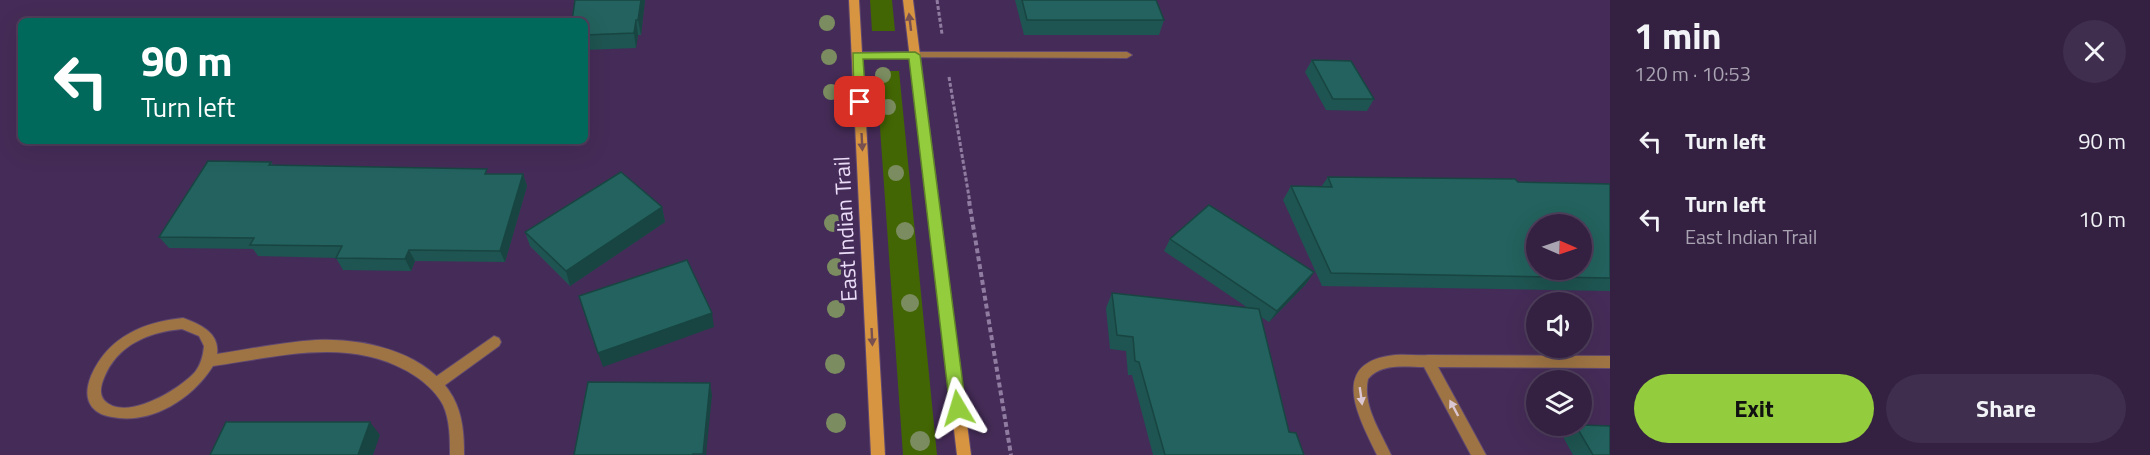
<!DOCTYPE html>
<meta charset="utf-8">
<style>
:root{--surface:#342142;--page:#3f2e4d;--text:#f1f3f6;--muted:#a9a3b2;--line:#4e3e5b;--accent:#93cd3e}
body{margin:0;font-family:"Titillium Web",sans-serif;background:var(--page);color:var(--text);height:100vh;display:flex;flex-direction:column;font-size:22px;white-space:nowrap}
*{box-sizing:border-box;margin:0}
p{font-size:20px;color:var(--muted)}
.icon{flex:none;width:33px;height:33px;fill:none;stroke:currentColor;stroke-width:2;stroke-linecap:round;stroke-linejoin:round}
.map{position:relative;flex:1;overflow:hidden}
.details{display:flex;flex-direction:column;background:var(--surface);width:540px}
.details>*{flex:none}
.banner{position:absolute;left:18px;top:18px;width:570px;height:126px;border-radius:9px;box-shadow:0 6px 24px #0002,0 0 0 2px var(--line);background:#00695c;color:#fff;overflow:hidden}
.needle{width:39px;rotate:92deg}
.tools{position:absolute;left:1526px;top:214px;display:grid;gap:12px}
.tools a{display:grid;place-items:center;width:66px;height:66px;border-radius:50%;background:var(--surface);box-shadow:0 6px 24px #0002,0 0 0 2px var(--line);font-size:30px}
.pin{position:absolute;display:grid;place-items:center;width:51px;height:51px;color:#fff;margin:-26px;border-radius:12px;box-shadow:0 3px 9px #0006}
.me{position:absolute;width:66px;margin:-33px;rotate:353deg;stroke-linejoin:round;filter:drop-shadow(0 0 4px #0008)}
.turn{display:flex;align-items:center;gap:21px;height:126px;padding:0 24px;font-size:27px}
.turn .icon{width:78px;height:78px;stroke-width:2.5}
.turn b{display:block;font-size:42px;line-height:51px}
.round{display:grid;place-items:center;flex:none;width:63px;height:63px;border-radius:32px;background:var(--page)}
.summary{display:flex;align-items:center;justify-content:space-between;height:102px;padding:0 24px}
h1{font-size:36px;font-weight:700;line-height:45px}
.primary-button{display:flex;gap:12px;margin-top:auto;padding:12px 24px}
.primary-button a{flex:1;height:69px;border-radius:36px;background:var(--accent);color:#111;font-size:24px;font-weight:700;line-height:69px;text-align:center}
.primary-button a+a{background:var(--page);color:var(--text)}
ul{padding:0;list-style:none}
li{display:flex;align-items:center;gap:18px;height:78px;padding:0 24px}
li div{flex:1}
li b{display:block;font-size:22px}
li em{font-style:normal}
main{display:flex;flex:1;min-height:0}
.map>svg:first-child{display:block}
.green{fill:#436604}
.lines{fill:none;stroke-linecap:round;stroke-linejoin:round}
.service-casing{stroke:#5f4871;stroke-width:2}
.minor-casing{stroke:#5f4871;stroke-width:2}
.secondary-casing{stroke:#5f4871;stroke-width:2}
.path-far1{stroke:#907ca0;stroke-width:3;stroke-dasharray:4 2;stroke-linecap:butt}
.path{stroke:#907ca0;stroke-width:4;stroke-dasharray:5 3;stroke-linecap:butt}
.service{fill:#9e7444;fill-rule:evenodd}
.minor{fill:#9e7444;fill-rule:evenodd}
.secondary{fill:#d79441;fill-rule:evenodd}
.tree{fill:#7b8c60}
.wall{fill:#1e5451}
.shaded-wall{fill:#184542}
.building{fill:#23625e;stroke:#184542;stroke-width:1.5;fill-rule:evenodd}
.oneway{fill:#785050}
.oneway2{fill:#dbc7d3}
.route{fill:#93cd3e;stroke:#608528;stroke-width:1.5}
.labels{text-anchor:middle;dominant-baseline:central;stroke-width:6;stroke-linejoin:round;paint-order:stroke}
.street-label{font-size:22px;fill:#eadcf7;stroke:#452c58}
</style>
<main>
<div class="map">
<svg width="1610" height="455" viewBox="0 0 1610 455">
<rect width="100%" height="100%" fill="#452c58"/>
<path class="green" d="M 870,0 L 892,0 L 895,31 L 872,31 Z
M 876,71 L 899,71 L 937,455 L 903,455 Z"/>
<g class="lines">
<defs>
<path id="service" d="M 857,52 L 1127,52 L 1132,55 L 1127,58 L 853,57 L 852,55 Z
M 494,336 L 499,338 L 501,342 L 499,346 L 441,388 L 436,390 L 431,388 L 429,384 L 431,380 Z"/>
<path id="minor" d="M 183,318 C 200,324 220,333 217,354 C 250,349 283,342 316,340 C 364,338 428,352 453,397 C 463,415 464,436 464,455 L 450,455 C 450,439 450,420 443,405 C 435,390 421,379 407,371 C 347,337 277,357 213,366 C 193,398 152,425 112,417 C 105,416 97,413 92,407 C 85,398 87,386 91,376 C 108,337 143,322 183,318 ZM 182,329 L 199,336 L 204,346 C 203,356 201,364 195,372 C 180,389 125,423 104,400 C 99,394 101,385 104,378 C 117,345 149,332 182,329 Z
M 1428,355 L 1610,356 L 1610,368 L 1438,367 L 1486,455 L 1471,455 L 1424,367 C 1405,367 1381,363 1368,379 C 1362,406 1381,432 1391,455 L 1377,455 C 1358,416 1328,362 1395,355 C 1406,354 1417,356 1428,355 Z"/>
<path id="secondary" d="M 849,0 L 859,0 L 885,455 L 871,455 Z
M 903,0 L 913,0 L 971,455 L 957,455 Z"/>
</defs>
<use href="#service" class="service-casing"/>
<use href="#minor" class="minor-casing"/>
<use href="#secondary" class="secondary-casing"/>
<path class="path-far1" d="M 937,0 L 942,34
M 949,77 L 970,203"/>
<path class="path" d="M 969,201 L 1011,455"/>
<use href="#service" class="service"/>
<use href="#minor" class="minor"/>
<use href="#secondary" class="secondary"/>
</g>
<g class="tree">
<circle cx="827" cy="23" r="8"/>
<circle cx="829" cy="57" r="8"/>
<circle cx="883" cy="75" r="8"/>
<circle cx="831" cy="92" r="8"/>
<circle cx="888" cy="107" r="8"/>
<circle cx="896" cy="173" r="8"/>
<circle cx="833" cy="223" r="9"/>
<circle cx="905" cy="231" r="9"/>
<circle cx="836" cy="267" r="9"/>
<circle cx="910" cy="303" r="9"/>
<circle cx="836" cy="309" r="9"/>
<circle cx="835" cy="364" r="10"/>
<circle cx="836" cy="423" r="10"/>
<circle cx="920" cy="441" r="10"/>
</g>
<path class="wall" d="M 575,0 L 645,0 L 641,35 L 638,35 L 636,48 L 585,50 L 585,21 Z
M 1015,0 L 1156,0 L 1164,20 L 1159,35 L 1024,35 Z
M 1312,60 L 1374,99 L 1367,111 L 1326,110 L 1305,72 Z
M 271,162 L 273,165 L 489,174 L 523,174 L 527,186 L 505,262 L 415,261 L 411,271 L 343,270 L 336,258 L 258,256 L 253,249 L 169,248 L 159,237 Z
M 1328,177 L 1610,184 L 1610,291 L 1322,286 L 1283,200 L 1291,186 L 1321,187 Z
M 662,207 L 665,222 L 570,286 L 530,246 L 525,232 Z
M 1170,239 L 1314,272 L 1306,284 L 1269,322 L 1261,317 L 1289,432 L 1304,455 L 1153,455 L 1132,375 L 1128,375 L 1126,351 L 1110,349 L 1106,308 L 1112,293 L 1248,308 L 1164,251 Z
M 1574,426 L 1581,426 L 1610,455 L 1573,455 L 1562,435 Z"/>
<path class="shaded-wall" d="M 641,0 L 645,0 L 641,35 L 638,20 Z
M 636,20 L 638,35 L 636,48 L 634,33 Z
M 523,174 L 527,186 L 505,262 L 500,251 Z
M 662,207 L 665,222 L 570,286 L 566,271 Z
M 409,250 L 415,261 L 411,271 L 405,259 Z
M 1314,272 L 1306,284 L 1269,322 L 1277,311 Z
M 712,313 L 714,327 L 603,367 L 598,353 Z
M 710,383 L 712,395 L 706,455 L 704,455 Z
M 370,422 L 380,435 L 373,455 L 358,455 Z"/>
<path class="building" d="M 575,0 L 641,0 L 638,20 L 636,20 L 634,33 L 585,35 L 585,21 L 572,21 Z
M 1022,0 L 1156,0 L 1164,20 L 1027,20 Z
M 1312,60 L 1351,61 L 1374,99 L 1333,99 Z
M 208,161 L 271,162 L 269,165 L 487,169 L 485,174 L 523,174 L 500,251 L 409,250 L 405,259 L 336,258 L 342,246 L 250,245 L 254,238 L 159,237 Z
M 621,172 L 662,207 L 566,271 L 525,232 Z
M 1328,177 L 1515,179 L 1518,182 L 1610,184 L 1610,278 L 1331,273 L 1291,186 L 1332,187 ZM 1536,225 L 1581,225 L 1581,270 L 1536,270 Z
M 1209,205 L 1314,272 L 1277,311 L 1170,239 Z
M 687,260 L 712,313 L 598,353 L 579,296 Z
M 1112,293 L 1259,309 L 1289,432 L 1296,433 L 1304,455 L 1165,455 L 1139,362 L 1135,361 L 1133,337 L 1117,335 Z
M 588,382 L 710,383 L 703,454 L 693,454 L 693,455 L 574,455 Z
M 226,422 L 370,422 L 358,455 L 210,455 Z
M 1581,425 L 1610,426 L 1610,455 L 1593,455 L 1576,426 Z"/>
<defs><path id="oneway-solid" d="M-6-.8H1V-3.2L6.5 0L1 3.2V.8H-6Z" transform="scale(1.5)"/></defs>
<g class="oneway">
<use href="#oneway-solid" transform="translate(910 22) rotate(-97)"/>
<use href="#oneway-solid" transform="translate(862 142) rotate(87)"/>
<use href="#oneway-solid" transform="translate(872 337) rotate(87)"/>
</g>
<g class="oneway2">
<use href="#oneway-solid" transform="translate(1361 396) rotate(82)"/>
<use href="#oneway-solid" transform="translate(1454 408) rotate(-118)"/>
</g>
<path class="route" d="M 915,52 L 920,55 L 966,408 L 964,413 L 958,415 L 952,413 L 950,408 L 909,59 L 863,59 L 866,102 L 860,106 L 854,102 L 853,53 Z"/>
<g class="labels">
<g class="street-label">
<text transform="translate(845 229) rotate(-93)">East Indian Trail</text>
</g>
</g>
</svg>
<div class="tools">
<a><svg class="needle" viewBox="-14 -14 28 28"><path d="M0-13l5 13h-10z" fill="#e53935"/><path d="M0 13l5-13h-10z" fill="#a9a3b2"/></svg></a>
<a><svg class="icon" aria-label="sound" viewBox="0 0 24 24"><path d="M4 9h4l5-4v14l-5-4H4zM17 9q2 3 0 6"/></svg></a>
<a><svg class="icon" aria-label="layers" viewBox="0 0 24 24"><path d="M12 4l9 5-9 5-9-5zM3 14l9 5 9-5"/></svg></a>
</div>
<div class="pin" style="left:860px;top:102px;background:#d93025"><svg class="icon" aria-label="arrive" viewBox="0 0 24 24"><path d="M6 21V4h12l-3 4 3 4H6"/></svg></div>
<svg class="me" style="left:958px;top:408px" viewBox="-20 -20 40 40"><path d="M0-17L14 15 0 8-14 15z" fill="#93cd3e" stroke="#fff" stroke-width="4"/></svg>
<div class="banner">
<div class="turn"><svg class="icon" aria-label="left" viewBox="0 0 24 24"><path d="M17 20v-9H6M10 6l-5 5 5 5"/></svg><div><b>90 m</b>Turn left</div></div>
</div>
</div>
<section class="details">
<div class="summary"><div><h1>1 min</h1><p>120 m · 10:53</p></div><a class="round"><svg class="icon" aria-label="close" viewBox="0 0 24 24"><path d="M6 6l12 12M18 6L6 18"/></svg></a></div>
<ul>
<li><svg class="icon" aria-label="left" viewBox="0 0 24 24"><path d="M17 20v-9H6M10 6l-5 5 5 5"/></svg><div><b>Turn left</b></div><em>90 m</em></li>
<li><svg class="icon" aria-label="left" viewBox="0 0 24 24"><path d="M17 20v-9H6M10 6l-5 5 5 5"/></svg><div><b>Turn left</b><p>East Indian Trail</p></div><em>10 m</em></li>
</ul>
<div class="primary-button"><a>Exit</a><a>Share</a></div>
</section>
</main>
